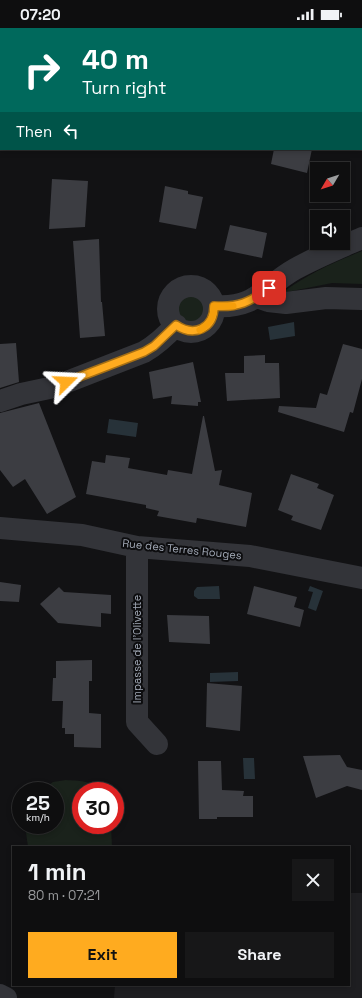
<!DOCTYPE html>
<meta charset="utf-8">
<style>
:root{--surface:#0e0e0f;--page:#171718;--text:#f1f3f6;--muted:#9b9c9e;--line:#2e2e2f;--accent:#ffab1f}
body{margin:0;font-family:"Space Grotesk",sans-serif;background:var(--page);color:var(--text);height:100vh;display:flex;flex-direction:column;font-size:15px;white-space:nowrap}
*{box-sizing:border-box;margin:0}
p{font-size:13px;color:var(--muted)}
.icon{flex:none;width:22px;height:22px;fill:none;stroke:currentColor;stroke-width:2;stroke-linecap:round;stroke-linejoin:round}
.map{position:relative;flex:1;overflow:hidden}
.panel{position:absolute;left:12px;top:818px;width:338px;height:140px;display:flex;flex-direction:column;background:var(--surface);border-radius:0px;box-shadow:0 2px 6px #0003,0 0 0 1px var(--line)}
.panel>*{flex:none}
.hud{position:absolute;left:0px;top:0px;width:362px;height:122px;box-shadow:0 2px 6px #0003,0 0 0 1px var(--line);background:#00695c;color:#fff;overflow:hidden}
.needle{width:26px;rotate:231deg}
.controls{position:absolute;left:310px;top:134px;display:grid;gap:8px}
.controls a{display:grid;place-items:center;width:40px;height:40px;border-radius:0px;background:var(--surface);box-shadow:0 2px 6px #0003,0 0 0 1px var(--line);font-size:20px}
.speed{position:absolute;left:12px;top:754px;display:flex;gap:8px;font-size:20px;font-weight:700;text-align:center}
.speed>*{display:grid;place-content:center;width:52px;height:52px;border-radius:50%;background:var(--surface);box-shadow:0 2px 6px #0003,0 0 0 1px var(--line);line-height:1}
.speed small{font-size:10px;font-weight:400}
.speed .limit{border:6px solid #d22;background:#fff;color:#111}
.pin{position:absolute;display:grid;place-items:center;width:34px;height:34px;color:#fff;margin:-17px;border-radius:8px;box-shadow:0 2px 6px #0006}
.me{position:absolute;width:44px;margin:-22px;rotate:69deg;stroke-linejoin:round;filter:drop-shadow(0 0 3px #0008)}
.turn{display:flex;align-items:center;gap:14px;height:84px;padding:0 16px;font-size:18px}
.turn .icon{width:52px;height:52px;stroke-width:2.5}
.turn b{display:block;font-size:28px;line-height:34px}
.then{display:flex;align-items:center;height:38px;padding:0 16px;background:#0003;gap:8px;font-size:15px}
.round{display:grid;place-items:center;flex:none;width:42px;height:42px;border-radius:0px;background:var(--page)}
.overview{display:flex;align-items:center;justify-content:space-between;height:68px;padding:0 16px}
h1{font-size:24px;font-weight:600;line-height:30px}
.button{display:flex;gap:8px;margin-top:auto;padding:8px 16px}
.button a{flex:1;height:46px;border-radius:0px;background:var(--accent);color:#111;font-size:16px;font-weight:600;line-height:46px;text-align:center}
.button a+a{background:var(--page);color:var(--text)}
.status{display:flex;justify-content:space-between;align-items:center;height:28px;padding:0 20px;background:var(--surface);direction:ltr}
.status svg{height:11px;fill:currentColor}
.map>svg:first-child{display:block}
.built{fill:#1e1e21}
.green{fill:#1a221b}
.water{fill:#273239}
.building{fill:#3c3d42}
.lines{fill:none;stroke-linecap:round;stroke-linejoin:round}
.minor{stroke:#333439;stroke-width:22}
.route-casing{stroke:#a66f14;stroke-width:10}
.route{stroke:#ffab1f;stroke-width:7}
.slow{stroke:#f59e0b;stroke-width:7}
.labels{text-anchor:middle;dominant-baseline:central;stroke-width:4;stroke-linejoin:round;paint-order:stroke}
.street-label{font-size:11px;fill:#a2a9b6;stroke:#0d0d0f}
</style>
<div class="status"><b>07:20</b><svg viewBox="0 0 49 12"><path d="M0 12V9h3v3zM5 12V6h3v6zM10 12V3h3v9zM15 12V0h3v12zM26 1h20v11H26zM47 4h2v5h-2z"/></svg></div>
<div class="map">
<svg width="362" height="970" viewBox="0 0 362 970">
<rect width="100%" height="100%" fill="#121214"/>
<path class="built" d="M 349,865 L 362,865 L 362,970 L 114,970 L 115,957 L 349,957 Z"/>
<path class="green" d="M 362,223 L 362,256 L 332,255 L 282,265 C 306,247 334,234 362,223 Z
M178 280a14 14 0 1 1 28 0a14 14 0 1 1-28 0Z
M 66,752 C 79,753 91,752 100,763 L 81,763 L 81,797 L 111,797 L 112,819 L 28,819 L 25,797 L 55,797 L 55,763 L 40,763 L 53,754 Z"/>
<path class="water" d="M 294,294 L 295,308 L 270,312 L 268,299 Z
M 109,391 L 138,395 L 136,409 L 107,405 Z
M 219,558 L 220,571 L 198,571 L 194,568 L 194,563 L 197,559 Z
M 310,558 L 323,563 L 316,583 L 308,580 L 313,564 L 308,563 Z
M 238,644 L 238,653 L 210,654 L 210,645 Z
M 243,730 L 254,730 L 255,751 L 244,751 Z"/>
<path class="building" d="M 274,121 L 312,121 L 307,145 L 271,136 Z
M 52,151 L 88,153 L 85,199 L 49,201 Z
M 165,158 L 188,163 L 188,166 L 203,169 L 196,201 L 159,194 Z
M 230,197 L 267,205 L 262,230 L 224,222 Z
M 99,211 L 101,274 L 102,274 L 105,308 L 80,310 L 73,213 Z
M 16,315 L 19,354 L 0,360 L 0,316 Z
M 343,316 L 362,321 L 362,351 L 353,385 L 350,384 L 344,404 L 278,384 L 279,378 L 316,380 L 320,365 L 327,367 Z
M 265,327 L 265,335 L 279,335 L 280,370 L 227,373 L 225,345 L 244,345 L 244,328 Z
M 193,334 L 201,374 L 198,374 L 198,378 L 171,376 L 172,368 L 153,371 L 149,344 Z
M 39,375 L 76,469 L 47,486 L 25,451 L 13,459 L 0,442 L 0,385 Z
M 203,388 L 204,388 L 215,443 L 222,442 L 219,457 L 252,465 L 246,499 L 197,490 L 196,495 L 157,488 L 159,483 L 146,480 L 146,477 L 86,466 L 92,433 L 105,435 L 106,427 L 130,430 L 128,440 L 167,447 L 168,442 L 192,446 Z
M 291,446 L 319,456 L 317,460 L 334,467 L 321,502 L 291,492 L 293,488 L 278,482 Z
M 0,554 L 21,557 L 19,574 L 0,573 Z
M 254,558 L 297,569 L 294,579 L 304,582 L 300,599 L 247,586 Z
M 59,559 L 64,564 L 111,567 L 111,586 L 101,585 L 101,599 L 58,595 L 40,576 Z
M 167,587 L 209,588 L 210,616 L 169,614 Z
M 92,632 L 92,653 L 89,653 L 89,685 L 101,686 L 101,720 L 74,719 L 74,706 L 65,706 L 65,700 L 62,700 L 63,673 L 52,673 L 53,650 L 56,650 L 56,633 Z
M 207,655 L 242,658 L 240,703 L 206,699 Z
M 340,727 L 347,739 L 362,742 L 362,762 L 347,758 L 316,770 L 303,728 Z
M 198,733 L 221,733 L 222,762 L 244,763 L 243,768 L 253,768 L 253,789 L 217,789 L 217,791 L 199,791 Z"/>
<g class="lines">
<path class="minor" d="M168 281a23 23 0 1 1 46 0a23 23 0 1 1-46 0Z
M 257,269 L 268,273 L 286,275 L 326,270 L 362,271
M 214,278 C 257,281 263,259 295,241 C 317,229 339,220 362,210
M 0,373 L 21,366 L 54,359 L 144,324 C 156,317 166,308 176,297
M 0,500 L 82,507 L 137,519 L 250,528 L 362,550
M 137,519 L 137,694 L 157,716
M 0,967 L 6,970"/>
</g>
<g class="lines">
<defs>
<path id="route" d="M 66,354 L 144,324 L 154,318 L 176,297 C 194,309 214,301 214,278 C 238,280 250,274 269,260"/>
</defs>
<use href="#route" class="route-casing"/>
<use href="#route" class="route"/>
<path class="slow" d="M 200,302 C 210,296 214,289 214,278 L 233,278"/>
</g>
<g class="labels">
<g class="street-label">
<text transform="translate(182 521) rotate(6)">Rue des Terres Rouges</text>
<text transform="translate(137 621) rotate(-90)">Impasse de l'Olivette</text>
</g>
</g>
</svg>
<div class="controls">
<a><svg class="needle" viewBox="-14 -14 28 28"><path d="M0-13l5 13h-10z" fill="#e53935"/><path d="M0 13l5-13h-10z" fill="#9b9c9e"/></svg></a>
<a><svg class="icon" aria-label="sound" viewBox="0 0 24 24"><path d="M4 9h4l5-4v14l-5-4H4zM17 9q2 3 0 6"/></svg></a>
</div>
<div class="speed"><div>25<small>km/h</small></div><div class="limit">30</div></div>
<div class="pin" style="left:269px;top:260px;background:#d93025"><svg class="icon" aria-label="arrive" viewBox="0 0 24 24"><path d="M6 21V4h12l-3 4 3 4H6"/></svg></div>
<svg class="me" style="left:66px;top:354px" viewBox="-20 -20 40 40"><path d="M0-17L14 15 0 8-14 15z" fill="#ffab1f" stroke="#fff" stroke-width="4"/></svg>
<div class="hud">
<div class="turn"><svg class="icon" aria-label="right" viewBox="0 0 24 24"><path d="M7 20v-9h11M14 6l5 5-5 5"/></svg><div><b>40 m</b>Turn right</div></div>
<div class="then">Then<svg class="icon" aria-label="left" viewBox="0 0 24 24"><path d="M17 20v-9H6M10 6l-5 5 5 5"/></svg></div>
</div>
<section class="panel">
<div class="overview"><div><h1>1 min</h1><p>80 m · 07:21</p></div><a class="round"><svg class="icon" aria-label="close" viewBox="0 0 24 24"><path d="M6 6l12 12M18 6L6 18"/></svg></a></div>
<div class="button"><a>Exit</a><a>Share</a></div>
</section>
</div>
